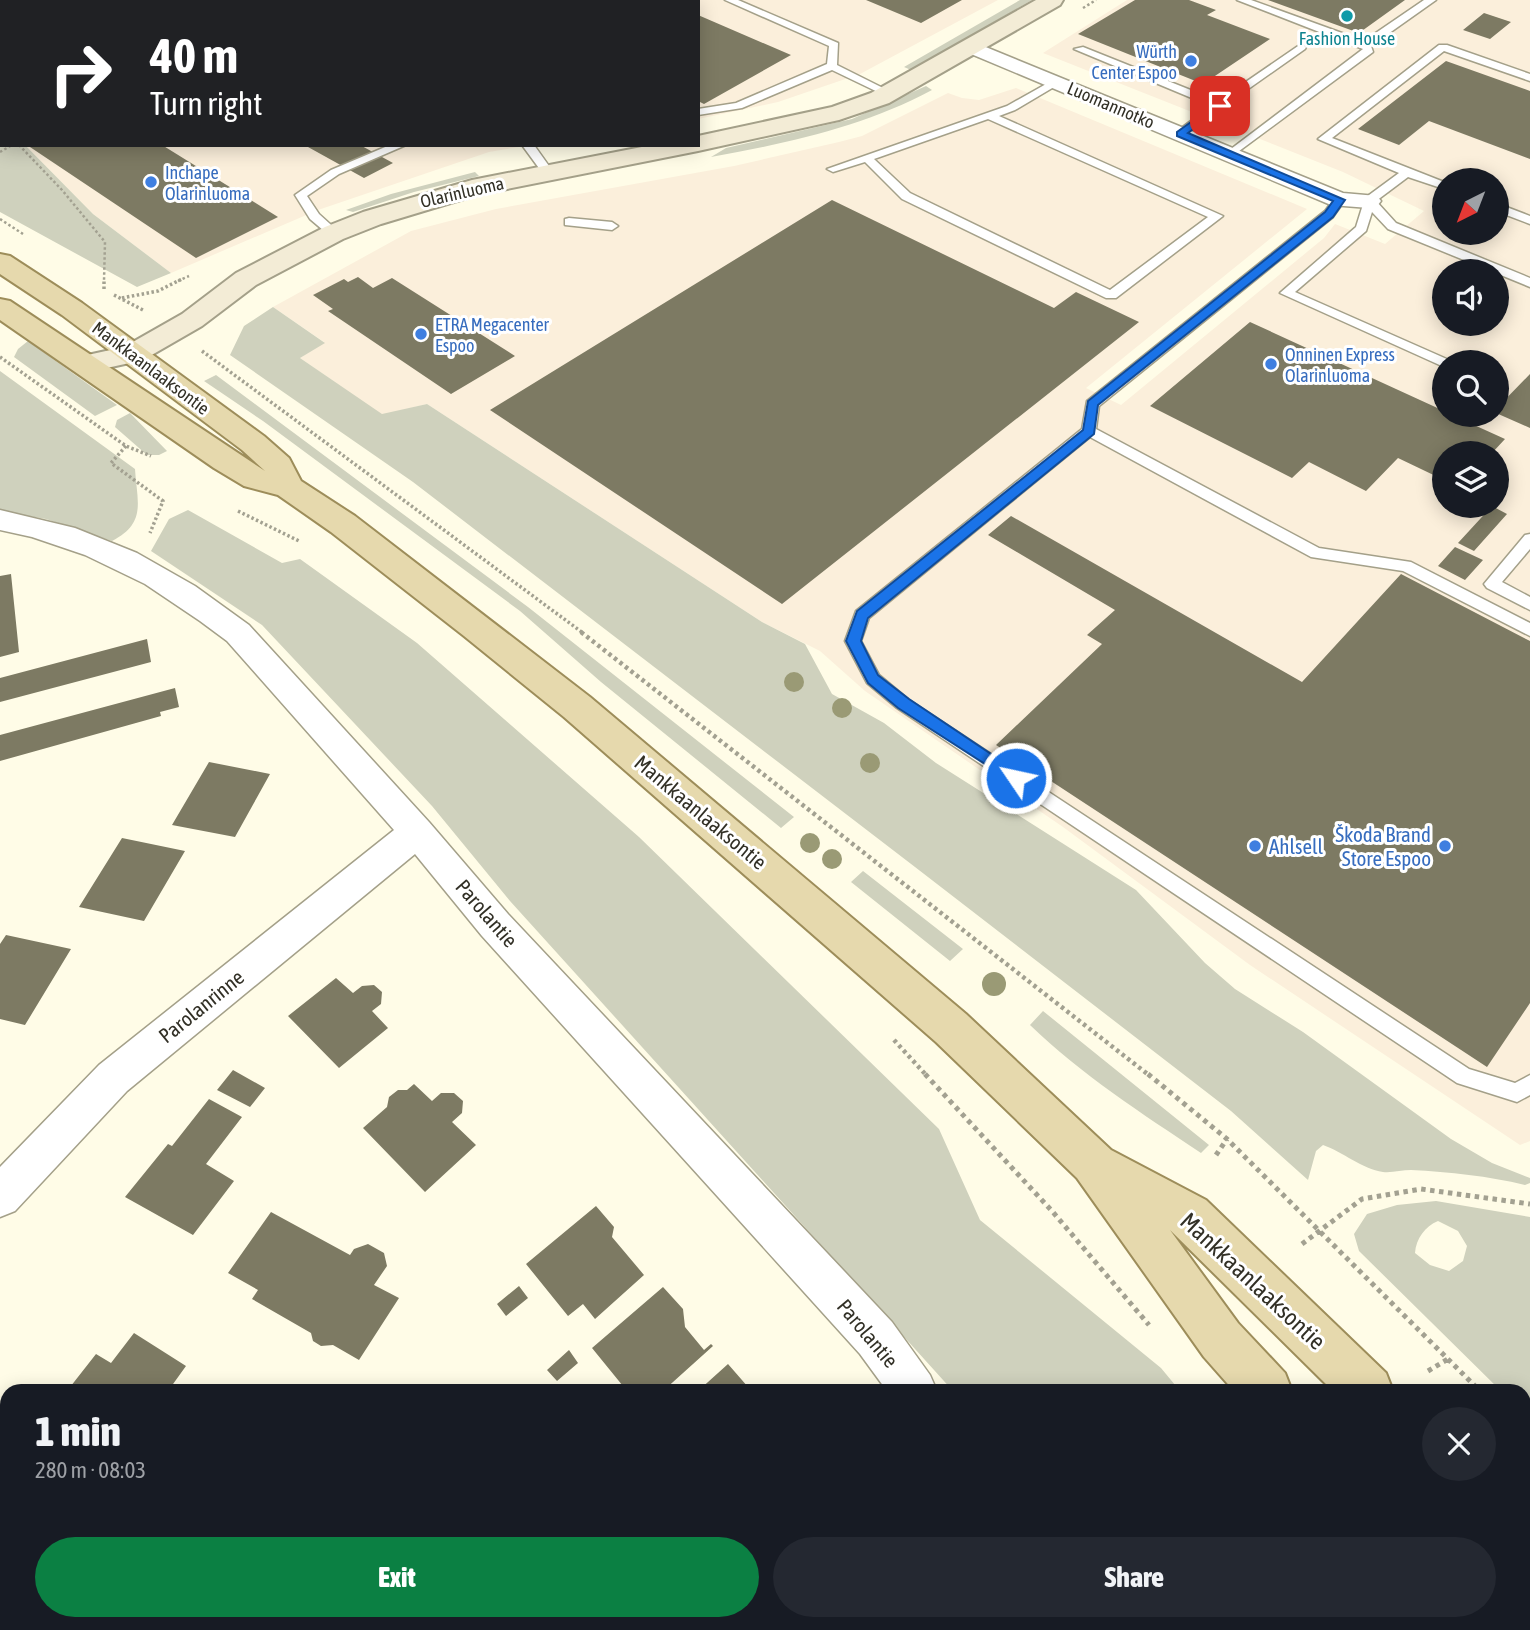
<!DOCTYPE html>
<meta charset="utf-8">
<style>
:root{--surface:#171b24;--page:#242831;--text:#f1f3f6;--muted:#9ea1a6;--accent:#0b8043}
body{margin:0;font-family:"Asap Condensed",sans-serif;background:var(--page);color:var(--text);height:100vh;display:flex;flex-direction:column;font-size:26px;white-space:nowrap}
*{box-sizing:border-box;margin:0}
p{font-size:23px;color:var(--muted)}
.icon{flex:none;width:38px;height:38px;fill:none;stroke:currentColor;stroke-width:2;stroke-linecap:round;stroke-linejoin:round}
.map{position:relative;flex:1;overflow:hidden}
.sheet{position:absolute;left:0px;top:1384px;width:1531px;height:247px;display:flex;flex-direction:column;background:var(--surface);border-radius:21px 21px 0 0;box-shadow:0 4px 18px #0003}
.sheet>*{flex:none}
.top-card{position:absolute;left:0px;top:0px;width:700px;height:147px;box-shadow:0 4px 18px #0003;background:#202124;color:#fff;overflow:hidden}
.needle{width:46px;rotate:222deg}
.buttons{position:absolute;left:1432px;top:168px;display:grid;gap:14px}
.buttons a{display:grid;place-items:center;width:77px;height:77px;border-radius:50%;background:var(--surface);box-shadow:0 4px 18px #0003;font-size:35px}
.pin{position:absolute;display:grid;place-items:center;width:60px;height:60px;color:#fff;margin:-30px;border-radius:14px;box-shadow:0 4px 10px #0006}
.me{position:absolute;width:77px;margin:-38px;rotate:304deg;stroke-linejoin:round;filter:drop-shadow(0 0 5px #0008)}
.turn{display:flex;align-items:center;gap:24px;height:147px;padding:0 35px;font-size:32px}
.turn .icon{width:91px;height:91px;stroke-width:2.5}
.turn b{display:block;font-size:49px;line-height:60px}
.round{display:grid;place-items:center;flex:none;width:74px;height:74px;border-radius:37px;background:var(--page)}
.overview{display:flex;align-items:center;justify-content:space-between;height:119px;padding:0 35px}
h1{font-size:42px;font-weight:800;line-height:52px}
.button{display:flex;gap:14px;margin-top:auto;padding:14px 35px}
.button a{flex:1;height:80px;border-radius:42px;background:var(--accent);color:#fff;font-size:28px;font-weight:800;line-height:80px;text-align:center}
.button a+a{background:var(--page);color:var(--text)}
.map>svg:first-child{display:block}
.commercial{fill:#fbefdb;fill-rule:evenodd}
.green{fill:#cfd1bd;fill-rule:evenodd}
.building{fill:#7d7a63}
.lines{fill:none;stroke-linecap:round;stroke-linejoin:round}
.service-casing{stroke:#a4a089;stroke-width:3}
.minor-casing{stroke:#a4a089;stroke-width:3}
.secondary-casing{stroke:#a4a089;stroke-width:4}
.primary-casing{stroke:#9d8d5a;stroke-width:4}
.path-far3{stroke:#a3a191;stroke-width:2.5;stroke-dasharray:2.5 2.5;stroke-linecap:butt}
.path-far2{stroke:#a3a191;stroke-width:3.5;stroke-dasharray:2.5 2.5;stroke-linecap:butt}
.path-far1{stroke:#a3a191;stroke-width:4.5;stroke-dasharray:3.5 3.5;stroke-linecap:butt}
.path{stroke:#a3a191;stroke-width:5;stroke-dasharray:4.5 4.5;stroke-linecap:butt}
.service{fill:#fff;fill-rule:evenodd}
.minor{fill:#fff;fill-rule:evenodd}
.secondary{fill:#f3ecd6;fill-rule:evenodd}
.primary{fill:#e6d9ad;fill-rule:evenodd}
.tree{fill:#9a9a75}
.route{fill:#1a73e8;stroke:#114b97;stroke-width:2}
.culture-dot{fill:#0f9aa8;stroke:#fff;stroke-width:2.5}
.shop-dot{fill:#3f7fe0;stroke:#fff;stroke-width:2.5}
.labels{text-anchor:middle;dominant-baseline:central;stroke-width:6;stroke-linejoin:round;paint-order:stroke}
.far-culture-label{font-size:18px;fill:#0d838f;stroke:#fff}
.far-shop-label{font-size:18px;fill:#366cbe;stroke:#fff;text-anchor:start}
.far-street-label{font-size:18px;fill:#323026;stroke:#fff}
.street-label{font-size:21px;fill:#323026;stroke:#fff}
.shop-label{font-size:21px;fill:#366cbe;stroke:#fff;text-anchor:end}
.near-street-label{font-size:24px;fill:#323026;stroke:#fff}
</style>
<div class="map">
<svg width="1530" height="1630" viewBox="0 0 1530 1630">
<rect width="100%" height="100%" fill="#fffce7"/>
<path class="commercial" d="M 372,0 L 998,0 L 860,74 L 778,102 L 698,119 L 698,2 L 368,2 Z
M 1127,0 L 1530,0 L 1530,1141 L 1520,1145 L 1250,965 L 1063,827 L 865,691 L 820,651 L 762,622 L 427,404 L 382,415 L 300,358 L 324,342 L 273,307 L 411,231 L 496,209 L 734,166 L 839,142 L 862,136 L 948,93 L 962,98 L 979,100 L 1016,88 L 1307,209 L 1086,388 L 1121,405 L 1324,238 L 1335,224 L 1385,244 L 1424,211 L 1343,172 L 1043,53 ZM 1444,180 L 1496,180 L 1496,233 L 1444,233 ZM 1444,271 L 1496,271 L 1496,324 L 1444,324 ZM 1444,362 L 1496,362 L 1496,415 L 1444,415 ZM 1444,453 L 1496,453 L 1496,506 L 1444,506 Z
M 25,145 L 531,145 L 489,152 L 318,210 L 171,273 L 93,214 Z"/>
<path class="green" d="M 0,0 L 372,0 L 2,2 L 2,145 L 25,145 L 93,214 L 171,273 L 137,287 L 0,212 Z
M 1020,0 L 1032,0 L 911,70 L 904,67 Z
M 926,86 L 932,90 C 863,127 788,143 711,157 L 726,148 L 852,119 Z
M 475,172 L 479,176 L 414,192 L 353,212 L 346,210 L 391,194 Z
M 273,307 L 325,343 L 300,358 L 382,414 L 427,404 L 762,622 L 805,644 L 832,694 L 884,723 L 936,763 L 1136,890 L 1205,963 L 1235,989 L 1303,1032 L 1451,1139 L 1492,1163 L 1530,1178 L 1530,1183 L 1525,1185 C 1488,1176 1450,1172 1411,1170 C 1402,1170 1392,1173 1383,1172 C 1362,1169 1343,1152 1323,1145 L 1316,1151 L 1308,1180 L 1231,1111 L 915,867 L 413,482 L 230,355 L 244,326 Z
M 28,341 L 117,405 L 95,416 L 14,357 L 18,349 Z
M 0,371 L 135,469 C 137,502 147,523 112,541 L 46,519 L 0,511 Z
M 216,375 L 528,607 L 794,817 L 781,828 L 601,682 L 520,611 L 263,421 L 204,381 Z
M 130,413 L 167,451 L 159,455 L 147,455 L 115,427 L 117,420 Z
M 188,510 L 282,563 L 300,559 L 417,643 L 639,837 L 939,1129 L 980,1220 L 1161,1368 L 1180,1391 L 953,1391 L 510,901 L 432,806 L 262,625 L 151,551 L 169,519 Z
M 863,871 L 963,949 L 950,961 L 851,882 Z
M 1043,1011 L 1209,1145 L 1201,1153 C 1141,1113 1082,1075 1030,1025 Z
M 1436,1201 L 1530,1217 L 1530,1421 L 1524,1415 L 1524,1391 L 1501,1391 L 1359,1251 L 1354,1234 L 1367,1214 L 1397,1205 ZM 1438,1221 L 1458,1231 L 1467,1246 L 1463,1261 L 1449,1271 L 1430,1265 L 1415,1253 C 1416,1239 1425,1226 1438,1221 Z
M 130,1624 L 199,1624 L 201,1630 L 119,1630 Z
M 1107,1624 L 1384,1624 L 1389,1630 L 1111,1630 Z"/>
<path class="building" d="M 866,0 L 962,0 L 921,23 Z
M 1135,0 L 1189,0 L 1216,10 L 1207,15 L 1270,39 L 1203,84 L 1078,34 Z
M 1268,0 L 1405,0 L 1359,33 Z
M 1484,13 L 1511,22 L 1490,39 L 1463,30 Z
M 698,15 L 791,55 L 704,104 L 698,101 Z
M 1446,61 L 1530,91 L 1530,159 L 1429,121 L 1399,145 L 1358,129 Z
M 27,145 L 162,145 L 278,217 L 196,258 Z
M 311,145 L 360,145 L 393,163 L 364,178 L 308,147 Z
M 832,200 L 1054,308 L 1076,292 L 1139,322 L 782,604 L 490,410 Z
M 358,277 L 373,288 L 392,278 L 515,356 L 451,394 L 328,311 L 333,309 L 313,295 L 344,279 L 348,282 Z
M 1250,322 L 1444,411 L 1444,415 L 1452,415 L 1505,439 L 1492,453 L 1444,453 L 1444,480 L 1398,458 L 1366,491 L 1309,462 L 1292,478 L 1150,406 Z
M 1530,374 L 1530,428 L 1496,413 L 1496,409 Z
M 1492,506 L 1507,514 L 1474,551 L 1458,543 Z
M 1011,516 L 1302,682 L 1401,574 L 1530,641 L 1530,1003 L 1487,1067 L 996,745 L 1102,644 L 1087,635 L 1115,610 L 988,535 Z
M 1455,547 L 1483,560 L 1465,580 L 1438,566 Z
M 11,574 L 19,652 L 0,657 L 0,576 Z
M 147,639 L 151,662 L 0,702 L 0,678 Z
M 175,688 L 179,707 L 160,712 L 161,716 L 0,761 L 0,735 Z
M 209,762 L 270,774 L 235,837 L 172,825 Z
M 122,838 L 185,851 L 144,921 L 79,907 Z
M 6,935 L 71,949 L 25,1025 L 0,1019 L 0,944 Z
M 336,978 L 353,993 L 362,986 L 374,985 L 382,992 L 381,1004 L 372,1011 L 388,1028 L 339,1068 L 288,1016 Z
M 233,1070 L 265,1088 L 250,1107 L 217,1090 Z
M 414,1084 L 432,1101 L 441,1093 L 454,1093 L 463,1101 L 462,1113 L 452,1122 L 476,1145 L 425,1192 L 363,1128 L 387,1107 L 389,1097 L 398,1090 L 407,1090 Z
M 209,1099 L 242,1117 L 206,1164 L 234,1181 L 193,1235 L 125,1197 L 168,1144 L 172,1146 Z
M 596,1206 L 614,1227 L 612,1237 L 644,1275 L 595,1319 L 583,1304 L 568,1316 L 526,1264 Z
M 271,1212 L 350,1255 L 354,1249 L 368,1244 L 384,1253 L 387,1266 L 374,1285 L 399,1298 L 359,1360 L 333,1345 L 321,1346 L 313,1341 L 311,1333 L 252,1299 L 258,1290 L 228,1273 Z
M 519,1286 L 528,1298 L 506,1316 L 497,1304 Z
M 663,1287 L 683,1309 L 685,1327 L 704,1350 L 711,1344 L 713,1346 L 663,1391 L 627,1391 L 592,1348 Z
M 134,1333 L 186,1366 L 168,1391 L 149,1391 L 140,1385 L 136,1391 L 67,1391 L 96,1354 L 111,1363 Z
M 569,1350 L 578,1363 L 557,1381 L 547,1370 Z
M 728,1364 L 748,1387 L 748,1391 L 698,1391 Z
M 1,1565 L 7,1587 L 7,1614 L 0,1618 Z
M 467,1624 L 500,1624 L 494,1630 L 471,1630 Z"/>
<g class="lines">
<defs>
<path id="service" d="M 414,0 L 427,0 L 413,2 Z
M 725,0 L 738,0 L 838,43 L 837,65 L 893,93 L 884,95 L 832,70 L 742,108 L 698,115 L 698,109 L 736,103 L 827,64 L 829,46 Z
M 1237,0 L 1251,0 L 1364,41 L 1424,0 L 1436,0 L 1371,46 L 1373,52 L 1231,157 L 1225,154 L 1227,152 L 1363,49 Z
M 1301,44 L 1306,47 L 1305,49 L 1180,137 L 1176,136 L 1176,132 L 1211,106 L 1074,49 L 1083,47 L 1218,101 Z
M 1439,45 L 1447,45 L 1530,74 L 1530,81 L 1444,51 L 1332,138 L 1444,182 L 1444,189 L 1408,177 L 1376,201 L 1396,223 L 1530,278 L 1530,287 L 1388,229 L 1372,212 L 1366,231 L 1295,292 L 1449,360 L 1450,362 L 1444,362 L 1444,367 L 1280,293 L 1356,227 L 1365,198 L 1399,173 L 1318,139 Z
M 1055,79 L 1059,80 L 1059,84 L 1015,110 L 999,116 L 1223,216 L 1116,298 L 1106,298 L 902,199 L 865,162 L 833,172 L 827,169 L 1007,106 ZM 988,119 L 1208,217 L 1110,290 L 910,193 L 874,159 Z
M 390,145 L 406,145 L 339,174 L 307,196 L 319,214 L 340,233 L 330,236 L 310,219 L 295,195 L 331,170 Z
M 522,145 L 534,145 L 554,173 L 552,175 L 544,175 Z
M 1335,197 L 1345,200 L 1333,217 L 1099,406 L 1096,429 L 1319,548 L 1411,562 L 1530,623 L 1530,636 L 1403,571 L 1311,557 L 1090,437 L 869,618 L 861,641 L 879,675 L 909,700 L 1469,1069 L 1515,1083 L 1530,1075 L 1530,1095 L 1517,1102 L 1457,1083 L 897,708 L 867,683 L 845,641 L 856,611 L 1082,429 L 1087,401 L 1325,211 Z
M 1496,203 L 1530,216 L 1530,224 L 1496,211 Z
M 569,218 L 612,222 L 618,226 L 612,230 L 565,225 L 565,219 Z
M 1530,534 L 1530,549 L 1502,582 L 1530,597 L 1530,610 L 1487,588 L 1484,584 L 1525,535 Z"/>
<path id="minor" d="M 971,41 L 1343,193 L 1377,196 L 1381,201 L 1377,206 L 1369,208 L 1331,205 L 964,51 L 961,47 L 964,43 Z
M 0,510 L 75,528 L 137,553 L 195,586 L 249,625 L 429,822 L 508,914 L 892,1322 L 930,1375 L 937,1391 L 887,1391 L 860,1354 L 482,936 L 415,854 L 127,1091 L 15,1211 L 0,1217 L 0,1167 L 99,1065 L 394,830 L 227,641 L 200,621 L 145,584 L 85,555 L 32,537 L 0,530 Z"/>
<path id="secondary" d="M 1036,0 L 1063,0 L 1060,5 L 889,103 L 839,120 L 698,151 L 477,195 L 381,224 L 343,239 L 256,285 L 202,326 L 143,360 L 84,373 L 74,370 L 69,364 L 74,358 L 124,347 L 182,314 L 236,273 L 325,227 L 363,212 L 472,180 L 652,145 L 698,145 L 698,136 L 832,107 L 871,93 Z"/>
<path id="primary" d="M 0,254 L 10,256 L 82,303 L 264,436 L 289,458 L 301,481 L 355,516 L 590,697 L 966,1014 L 1111,1150 L 1206,1200 L 1386,1373 L 1393,1391 L 1333,1391 L 1170,1230 L 1238,1323 L 1285,1373 L 1292,1391 L 1234,1391 L 1204,1357 L 1077,1178 L 936,1042 L 564,717 L 464,636 L 331,532 L 278,495 L 244,486 L 214,468 L 0,320 L 0,299 L 10,301 L 265,471 L 242,450 L 62,315 L 0,274 Z
M 1524,1541 L 1530,1544 L 1530,1601 L 1524,1599 Z
M 1440,1624 L 1497,1624 L 1499,1630 L 1442,1630 Z"/>
</defs>
<use href="#service" class="service-casing"/>
<use href="#minor" class="minor-casing"/>
<use href="#secondary" class="secondary-casing"/>
<use href="#primary" class="primary-casing"/>
<path class="path-far3" d="M 210,2 L 216,0
M 1083,8 L 1096,0
M 19,145 L 62,190 L 105,242 L 104,281
M 0,152 L 12,145
M 0,219 L 23,234
M 178,281 L 189,276"/>
<path class="path-far2" d="M 104,289 L 104,279
M 114,295 L 143,310
M 122,298 L 158,291 L 182,279
M 202,351 L 583,633
M 0,357 L 126,446 L 151,456
M 126,446 L 111,463 L 163,501 L 150,533
M 238,511 L 299,541"/>
<path class="path-far1" d="M 581,632 L 1150,1076
M 894,1040 L 927,1076"/>
<path class="path" d="M 925,1074 L 1052,1211 L 1149,1325
M 1148,1074 L 1227,1139 L 1480,1391
M 1216,1155 L 1227,1139
M 1302,1244 L 1362,1199 L 1421,1189 L 1530,1204
M 1428,1371 L 1448,1359
M 1524,1437 L 1530,1443
M 1070,1624 L 1073,1630
M 1400,1624 L 1405,1630"/>
<use href="#service" class="service"/>
<use href="#minor" class="minor"/>
<use href="#secondary" class="secondary"/>
<use href="#primary" class="primary"/>
</g>
<g class="tree">
<circle cx="794" cy="682" r="10"/>
<circle cx="842" cy="708" r="10"/>
<circle cx="870" cy="763" r="10"/>
<circle cx="810" cy="843" r="10"/>
<circle cx="832" cy="859" r="10"/>
<circle cx="994" cy="984" r="12"/>
</g>
<path class="route" d="M 1216,104 L 1225,106 L 1188,133 L 1345,200 L 1333,217 L 1098,405 L 1094,434 L 868,618 L 861,641 L 878,675 L 909,699 L 1021,774 L 1023,778 L 1021,783 L 1016,784 L 898,708 L 868,683 L 846,641 L 857,611 L 1083,430 L 1088,401 L 1325,212 L 1333,201 L 1177,136 L 1177,132 Z"/>
<circle class="culture-dot" cx="1347" cy="16" r="7"/>
<g class="shop-dot">
<circle cx="1191" cy="61" r="7"/>
<circle cx="151" cy="182" r="7"/>
<circle cx="421" cy="334" r="7"/>
<circle cx="1271" cy="364" r="7"/>
<circle cx="1255" cy="846" r="7"/>
<circle cx="1445" cy="846" r="7"/>
</g>
<g class="labels">
<g class="far-culture-label">
<text x="1347" y="38">Fashion House</text>
</g>
<g class="far-shop-label">
<text x="1177" y="51" text-anchor="end">Würth<tspan x="1177" dy="21">Center Espoo</tspan></text>
<text x="165" y="172">Inchape<tspan x="165" dy="21">Olarinluoma</tspan></text>
<text x="435" y="324">ETRA Megacenter<tspan x="435" dy="21">Espoo</tspan></text>
<text x="1285" y="354">Onninen Express<tspan x="1285" dy="21">Olarinluoma</tspan></text>
</g>
<g class="far-street-label">
<text transform="translate(1111 105) rotate(23)">Luomannotko</text>
<text transform="translate(462 192) rotate(-13)">Olarinluoma</text>
<text transform="translate(151 368) rotate(37)">Mankkaanlaaksontie</text>
</g>
<g class="street-label">
<text transform="translate(701 812) rotate(40)">Mankkaanlaaksontie</text>
<text transform="translate(487 913) rotate(49)">Parolantie</text>
<text transform="translate(201 1006) rotate(-39)">Parolanrinne</text>
<text transform="translate(868 1333) rotate(50)">Parolantie</text>
</g>
<g class="shop-label">
<text x="1431" y="834">Škoda Brand<tspan x="1431" dy="24">Store Espoo</tspan></text>
<text x="1269" y="846" text-anchor="start">Ahlsell</text>
</g>
<g class="near-street-label">
<text transform="translate(1253 1281) rotate(43)">Mankkaanlaaksontie</text>
</g>
</g>
</svg>
<div class="buttons">
<a><svg class="needle" viewBox="-14 -14 28 28"><path d="M0-13l5 13h-10z" fill="#e53935"/><path d="M0 13l5-13h-10z" fill="#9ea1a6"/></svg></a>
<a><svg class="icon" aria-label="sound" viewBox="0 0 24 24"><path d="M4 9h4l5-4v14l-5-4H4zM17 9q2 3 0 6"/></svg></a>
<a><svg class="icon" aria-label="search" viewBox="0 0 24 24"><circle cx="10" cy="10" r="6"/><path d="M15 15l6 6"/></svg></a>
<a><svg class="icon" aria-label="layers" viewBox="0 0 24 24"><path d="M12 4l9 5-9 5-9-5zM3 14l9 5 9-5"/></svg></a>
</div>
<div class="pin" style="left:1220px;top:106px;background:#d93025"><svg class="icon" aria-label="arrive" viewBox="0 0 24 24"><path d="M6 21V4h12l-3 4 3 4H6"/></svg></div>
<svg class="me" style="left:1016px;top:778px" viewBox="-20 -20 40 40"><circle r="17" fill="#1a73e8" stroke="#fff" stroke-width="3"/><path d="M0-11L8 9 0 5-8 9z" fill="#fff"/></svg>
<div class="top-card">
<div class="turn"><svg class="icon" aria-label="right" viewBox="0 0 24 24"><path d="M7 20v-9h11M14 6l5 5-5 5"/></svg><div><b>40 m</b>Turn right</div></div>
</div>
<section class="sheet">
<div class="overview"><div><h1>1 min</h1><p>280 m · 08:03</p></div><a class="round"><svg class="icon" aria-label="close" viewBox="0 0 24 24"><path d="M6 6l12 12M18 6L6 18"/></svg></a></div>
<div class="button"><a>Exit</a><a>Share</a></div>
</section>
</div>
